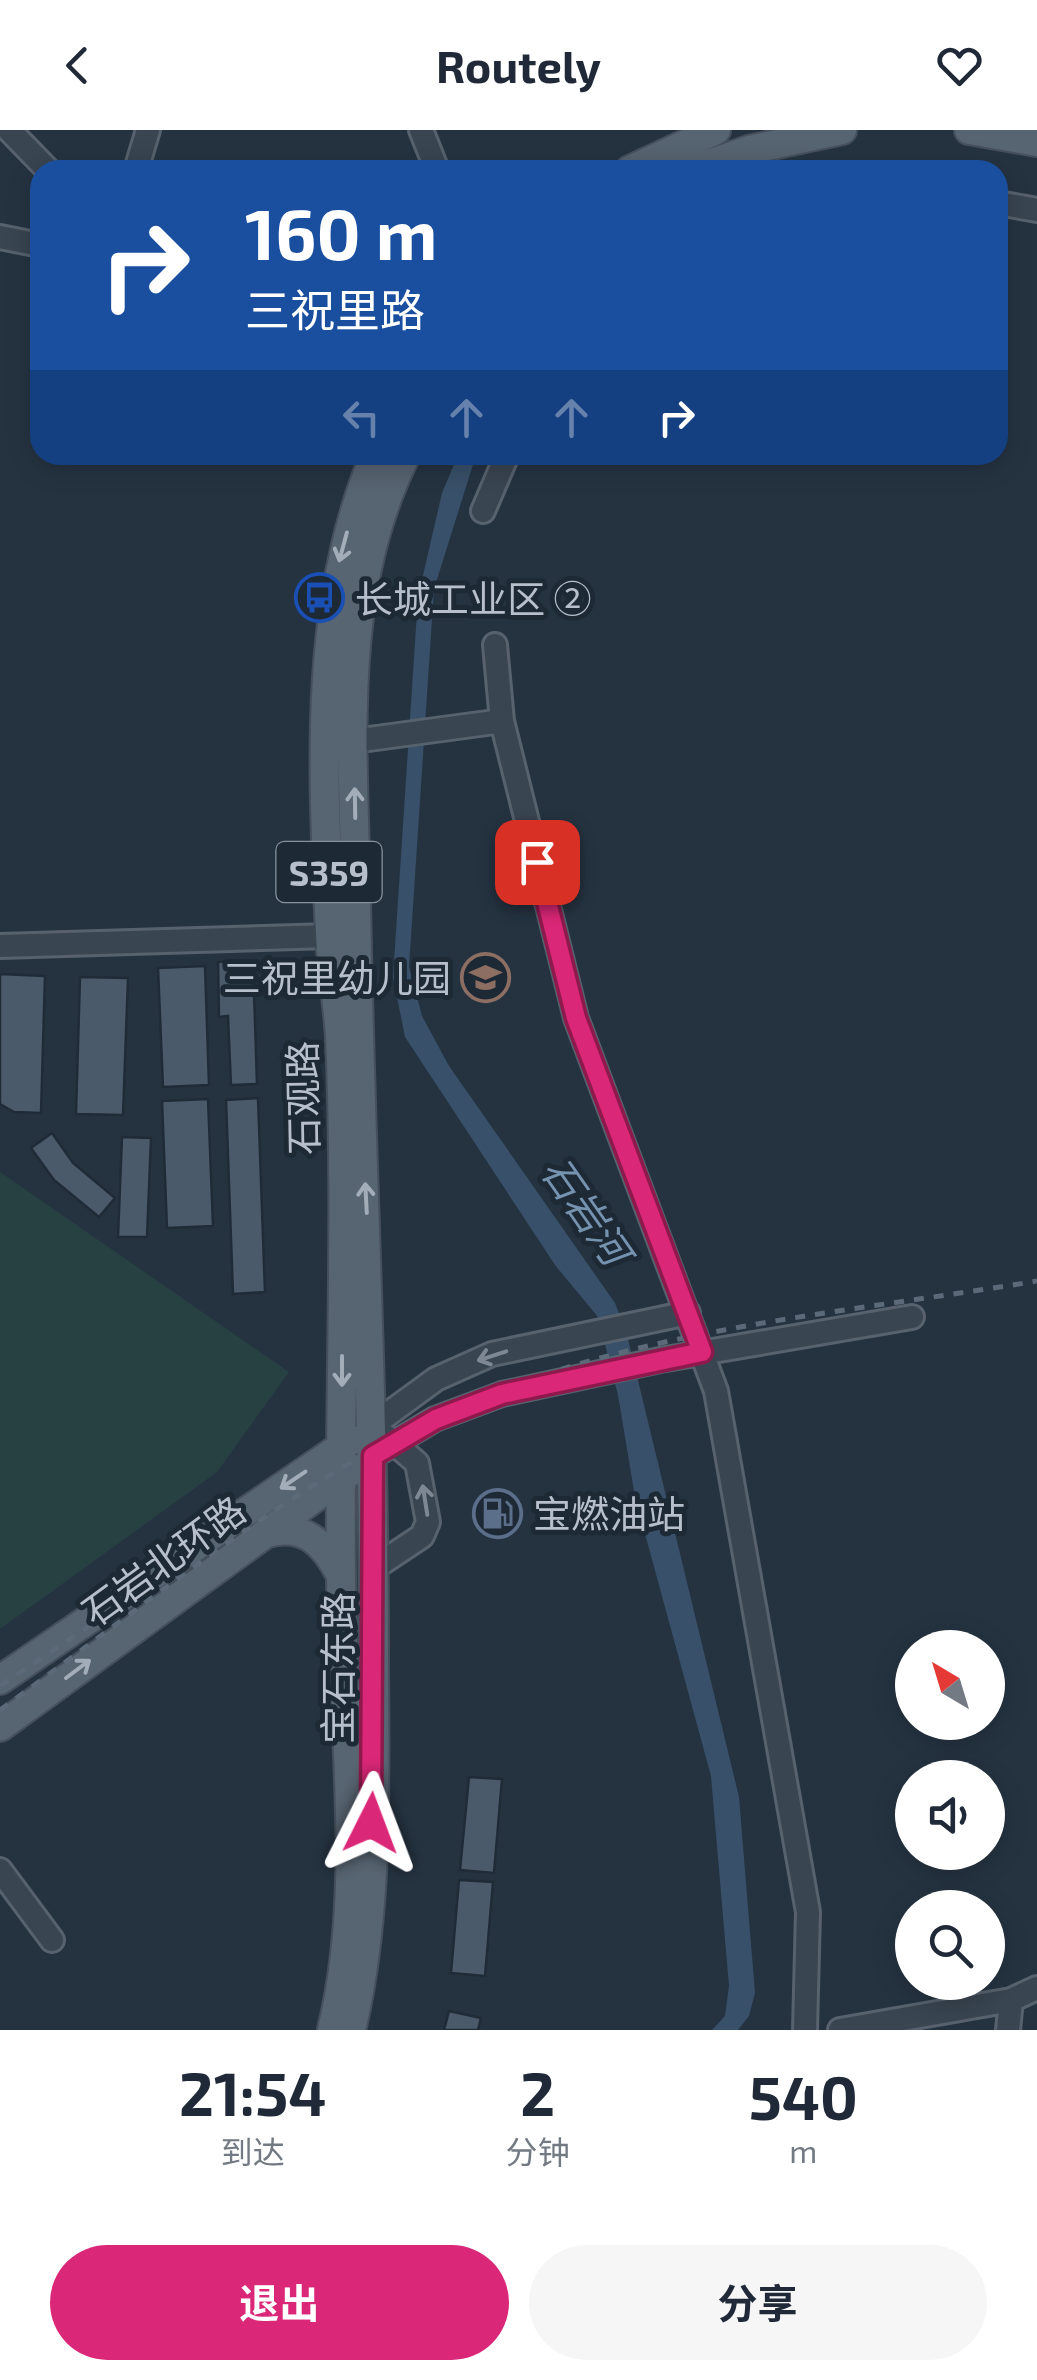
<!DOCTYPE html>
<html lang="zh">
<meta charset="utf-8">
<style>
:root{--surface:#fff;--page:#f6f6f7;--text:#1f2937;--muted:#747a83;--accent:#db2777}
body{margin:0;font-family:"Exo 2","Noto Sans SC",sans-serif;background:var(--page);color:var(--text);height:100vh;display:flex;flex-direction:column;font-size:38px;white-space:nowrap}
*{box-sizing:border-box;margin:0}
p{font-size:32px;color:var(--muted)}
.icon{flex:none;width:55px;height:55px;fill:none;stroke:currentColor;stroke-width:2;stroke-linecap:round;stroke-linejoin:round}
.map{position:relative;height:1900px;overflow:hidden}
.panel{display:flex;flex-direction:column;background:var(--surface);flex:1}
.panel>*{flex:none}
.top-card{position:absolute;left:30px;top:30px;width:978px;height:305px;border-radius:30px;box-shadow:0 5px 25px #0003;background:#1a4fa0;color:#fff;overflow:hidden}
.needle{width:65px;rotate:322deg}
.tools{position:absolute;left:895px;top:1500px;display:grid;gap:20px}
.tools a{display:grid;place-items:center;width:110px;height:110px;border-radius:50%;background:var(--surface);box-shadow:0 5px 25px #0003;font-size:50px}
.pin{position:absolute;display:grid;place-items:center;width:85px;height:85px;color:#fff;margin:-42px;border-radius:20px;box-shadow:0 5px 15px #0006}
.me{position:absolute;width:110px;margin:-55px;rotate:3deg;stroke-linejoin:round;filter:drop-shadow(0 0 8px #0008)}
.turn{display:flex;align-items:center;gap:35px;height:210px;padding:0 50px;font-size:45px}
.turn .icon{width:130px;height:130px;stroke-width:2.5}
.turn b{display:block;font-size:70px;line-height:85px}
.lanes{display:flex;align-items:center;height:95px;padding:0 50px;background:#0003;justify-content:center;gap:50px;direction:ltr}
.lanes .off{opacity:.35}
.eta{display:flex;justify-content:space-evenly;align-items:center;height:170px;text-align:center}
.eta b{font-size:60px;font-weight:700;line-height:70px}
.primary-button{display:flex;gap:20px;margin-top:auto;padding:20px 50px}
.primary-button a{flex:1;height:115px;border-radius:60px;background:var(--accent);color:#fff;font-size:40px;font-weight:700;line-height:115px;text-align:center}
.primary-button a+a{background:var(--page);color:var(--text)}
header{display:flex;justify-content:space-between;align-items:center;height:130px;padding:0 50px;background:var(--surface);font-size:45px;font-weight:700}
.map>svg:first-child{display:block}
.green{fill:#274142}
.water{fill:#385069}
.building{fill:#4b5a6a;stroke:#202b38;stroke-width:2.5}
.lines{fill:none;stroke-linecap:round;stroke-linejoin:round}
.minor-casing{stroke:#57626e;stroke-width:28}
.major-casing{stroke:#46505d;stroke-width:32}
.minor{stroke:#394551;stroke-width:22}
.major{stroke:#576471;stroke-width:28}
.rail{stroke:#5b6978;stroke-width:5;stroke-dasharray:10 10;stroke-linecap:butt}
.oneway{stroke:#a3adb9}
.oneway2{stroke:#7e8894}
.route-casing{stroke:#8e194d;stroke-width:25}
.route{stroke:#db2777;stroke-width:18}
.labels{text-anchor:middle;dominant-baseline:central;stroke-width:10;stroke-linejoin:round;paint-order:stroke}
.shield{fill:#1e2936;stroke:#88929e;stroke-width:2.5}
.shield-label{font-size:35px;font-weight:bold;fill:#b6bfcb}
.poi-label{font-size:38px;fill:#b6bfcb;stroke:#1e2936;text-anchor:start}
.street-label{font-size:38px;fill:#b6bfcb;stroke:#1e2936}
.water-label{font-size:40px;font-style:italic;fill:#7592af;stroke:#1e2936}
</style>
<header><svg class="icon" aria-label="back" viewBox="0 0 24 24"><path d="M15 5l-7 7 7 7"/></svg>Routely<svg class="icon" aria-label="heart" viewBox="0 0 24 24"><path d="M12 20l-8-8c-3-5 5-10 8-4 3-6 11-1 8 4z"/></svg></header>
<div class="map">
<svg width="1037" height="1900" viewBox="0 0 1037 1900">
<rect width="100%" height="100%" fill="#253341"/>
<path class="green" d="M 0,1042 L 289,1242 L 217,1342 L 0,1499 Z"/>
<path class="water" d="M 458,325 L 476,325 L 434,459 L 409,837 L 422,886 L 449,936 L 615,1173 L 627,1205 L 739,1667 L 755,1863 L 749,1886 L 738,1900 L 712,1900 L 725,1886 L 729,1856 L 711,1646 L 635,1367 L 618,1265 L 598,1187 L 555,1135 L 405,907 L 393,847 L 418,467 L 442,363 Z"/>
<path class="building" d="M 253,830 L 257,954 L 231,955 L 228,886 L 219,887 L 218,832 Z
M 205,836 L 209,955 L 163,957 L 158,838 Z
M 0,844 L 45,846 L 41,983 L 14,982 L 0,974 Z
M 80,847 L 128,848 L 123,985 L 76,984 Z
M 258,968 L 265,1162 L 233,1164 L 226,970 Z
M 208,969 L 213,1096 L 167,1098 L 162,971 Z
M 52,1003 L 73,1033 L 115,1068 L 99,1087 L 54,1050 L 31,1018 Z
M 122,1007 L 151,1008 L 147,1107 L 118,1107 Z
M 469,1647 L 502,1649 L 494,1743 L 460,1740 Z
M 459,1750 L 493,1752 L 485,1846 L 451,1843 Z
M 449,1881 L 481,1888 L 478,1900 L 444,1900 Z"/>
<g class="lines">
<defs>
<path id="minor" d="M 9,0 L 48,40
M 421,0 L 437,40
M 136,40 L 148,0
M 998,73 L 1037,80
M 0,107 L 40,115
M 483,381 L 507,325
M 495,515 L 502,591 L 576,888 L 716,1261 L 808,1782 L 805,1900
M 354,611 L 502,591
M 0,816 L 330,806
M 373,1326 L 435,1289 L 502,1264 L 660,1230 L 912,1187
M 374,1438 L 422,1406 L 428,1392 L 417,1333 L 373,1295 L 436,1249 L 492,1224 L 688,1183
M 0,1740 L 52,1810
M 840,1900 L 1011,1870 L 1037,1858
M 1008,1900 L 1011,1870"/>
<path id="major" d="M 969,0 L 1037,12
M 630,40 L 716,0
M 692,40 L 749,20 L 842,0
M 264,1404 C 303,1392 324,1412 341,1446
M 0,1550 L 351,1310
M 0,1597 L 354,1339
M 332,1900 C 367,1755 342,1595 341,1448 C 339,1268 348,1087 340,907 C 338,872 331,838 330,804 C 323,644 312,475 375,325
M 351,1900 C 380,1778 374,1644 374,1519 C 374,1270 360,1021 356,771 C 354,623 336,462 406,325"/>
</defs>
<use href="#minor" class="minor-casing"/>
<use href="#major" class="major-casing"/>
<use href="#minor" class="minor"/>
<use href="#major" class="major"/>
<path class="rail" d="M 0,1556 L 149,1456
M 0,1580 C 144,1477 299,1346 461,1276 C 641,1198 845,1183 1037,1151"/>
</g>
<defs><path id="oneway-shaft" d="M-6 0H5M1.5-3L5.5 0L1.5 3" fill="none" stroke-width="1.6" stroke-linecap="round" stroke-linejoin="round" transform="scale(2.5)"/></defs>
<g class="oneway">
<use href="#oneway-shaft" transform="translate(343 417) rotate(105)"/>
<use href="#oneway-shaft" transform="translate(355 673) rotate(-91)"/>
<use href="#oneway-shaft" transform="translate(366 1068) rotate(-93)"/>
<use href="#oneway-shaft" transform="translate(342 1241) rotate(90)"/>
<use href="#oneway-shaft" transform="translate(293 1350) rotate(146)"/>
<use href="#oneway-shaft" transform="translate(78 1539) rotate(-37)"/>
</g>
<g class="oneway2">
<use href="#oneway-shaft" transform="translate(492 1226) rotate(162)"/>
<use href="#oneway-shaft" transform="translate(425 1370) rotate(-99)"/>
</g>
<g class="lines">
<defs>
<path id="route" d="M 371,1693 L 373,1326 L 436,1289 L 502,1264 L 702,1222 L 576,888 L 537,732"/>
</defs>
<use href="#route" class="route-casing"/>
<use href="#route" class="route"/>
</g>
<defs>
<symbol id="bus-ring" viewBox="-11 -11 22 22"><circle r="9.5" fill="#1e2936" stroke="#1a4fb4" stroke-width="1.5"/><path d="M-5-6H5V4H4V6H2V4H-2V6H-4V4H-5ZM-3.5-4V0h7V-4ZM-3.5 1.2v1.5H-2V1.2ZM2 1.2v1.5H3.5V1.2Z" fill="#1a4fb4"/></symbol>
<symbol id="school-ring" viewBox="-11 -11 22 22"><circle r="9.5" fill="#1e2936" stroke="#8d6e63" stroke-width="1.5"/><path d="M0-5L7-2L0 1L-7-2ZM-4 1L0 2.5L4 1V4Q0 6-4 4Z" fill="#8d6e63"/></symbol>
<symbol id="fuel-ring" viewBox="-11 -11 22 22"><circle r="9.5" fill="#1e2936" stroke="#5c6f8a" stroke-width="1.5"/><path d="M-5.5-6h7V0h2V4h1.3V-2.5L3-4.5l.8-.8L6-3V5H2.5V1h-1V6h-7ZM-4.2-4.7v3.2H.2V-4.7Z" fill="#5c6f8a"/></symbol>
</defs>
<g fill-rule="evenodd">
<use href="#bus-ring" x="292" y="440" width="55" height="55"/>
<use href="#school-ring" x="458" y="820" width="55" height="55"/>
<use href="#fuel-ring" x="470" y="1356" width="55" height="55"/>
</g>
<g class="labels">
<rect class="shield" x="276.5" y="712" width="105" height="60" rx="8"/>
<g class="shield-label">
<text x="329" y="742">S359</text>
</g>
<g class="poi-label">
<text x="355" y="468">长城工业区 ②</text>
<text x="451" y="847" text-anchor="end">三祝里幼儿园</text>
<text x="533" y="1383">宝燃油站</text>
</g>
<g class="street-label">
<text transform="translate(302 968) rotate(-91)">石观路</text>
<text transform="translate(163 1430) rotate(-36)">石岩北环路</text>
<text transform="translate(337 1538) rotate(-90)">宝石东路</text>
</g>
<g class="water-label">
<text transform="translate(587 1080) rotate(55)">石岩河</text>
</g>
</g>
</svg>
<div class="tools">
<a><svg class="needle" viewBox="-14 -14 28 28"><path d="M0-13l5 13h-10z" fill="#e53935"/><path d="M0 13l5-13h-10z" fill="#747a83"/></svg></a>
<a><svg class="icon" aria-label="sound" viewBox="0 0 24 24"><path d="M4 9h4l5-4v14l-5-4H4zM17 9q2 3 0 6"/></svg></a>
<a><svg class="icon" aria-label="search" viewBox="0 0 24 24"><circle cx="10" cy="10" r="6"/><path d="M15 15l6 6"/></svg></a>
</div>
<div class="pin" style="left:537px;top:732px;background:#d93025"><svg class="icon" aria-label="arrive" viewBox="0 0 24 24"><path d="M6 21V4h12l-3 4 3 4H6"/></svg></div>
<svg class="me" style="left:371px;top:1693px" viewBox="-20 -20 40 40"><path d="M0-17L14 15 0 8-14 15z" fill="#db2777" stroke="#fff" stroke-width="4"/></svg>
<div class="top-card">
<div class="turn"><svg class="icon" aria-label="right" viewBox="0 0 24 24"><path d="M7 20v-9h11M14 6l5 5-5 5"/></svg><div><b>160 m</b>三祝里路</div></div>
<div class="lanes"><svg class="icon off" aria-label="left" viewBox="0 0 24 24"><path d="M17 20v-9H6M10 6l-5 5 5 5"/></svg><svg class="icon off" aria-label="ahead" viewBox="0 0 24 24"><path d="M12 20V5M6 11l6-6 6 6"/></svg><svg class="icon off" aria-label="ahead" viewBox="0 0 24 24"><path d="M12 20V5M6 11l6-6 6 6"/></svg><svg class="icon" aria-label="right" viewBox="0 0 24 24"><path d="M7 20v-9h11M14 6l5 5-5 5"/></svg></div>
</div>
</div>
<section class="panel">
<div class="eta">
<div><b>21:54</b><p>到达</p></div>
<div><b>2</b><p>分钟</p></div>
<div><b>540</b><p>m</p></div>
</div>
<div class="primary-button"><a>退出</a><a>分享</a></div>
</section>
